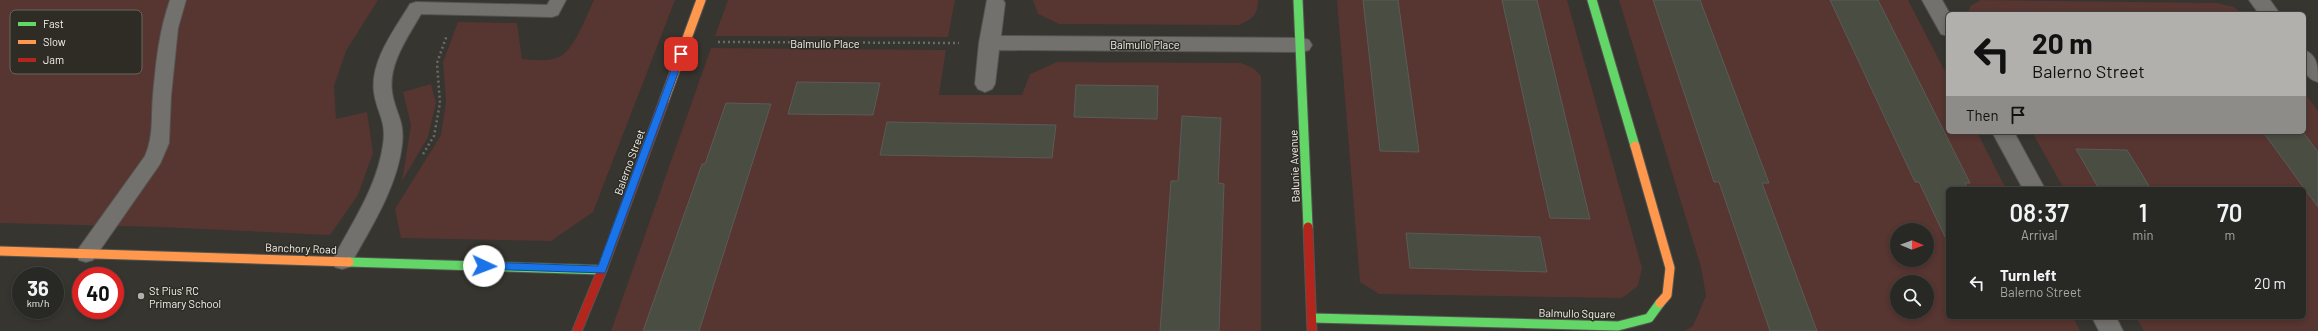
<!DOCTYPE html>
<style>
:root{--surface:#282824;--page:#343431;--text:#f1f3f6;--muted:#a5a6a6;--line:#444441}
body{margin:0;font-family:Barlow,sans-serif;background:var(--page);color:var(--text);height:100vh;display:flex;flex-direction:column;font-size:15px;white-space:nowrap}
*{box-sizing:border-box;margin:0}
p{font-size:13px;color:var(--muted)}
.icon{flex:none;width:22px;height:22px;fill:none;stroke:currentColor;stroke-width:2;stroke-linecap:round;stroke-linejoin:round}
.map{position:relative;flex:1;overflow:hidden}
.details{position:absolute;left:1946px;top:187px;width:360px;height:132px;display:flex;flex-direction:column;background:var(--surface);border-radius:6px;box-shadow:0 2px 6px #0003,0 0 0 1px var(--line)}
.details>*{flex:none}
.banner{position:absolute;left:1946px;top:12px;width:360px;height:122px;border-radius:6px;box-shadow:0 2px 6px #0003,0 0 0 1px var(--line);background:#b2b0ac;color:#111;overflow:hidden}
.needle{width:26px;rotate:91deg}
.fabs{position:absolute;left:1890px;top:223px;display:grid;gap:8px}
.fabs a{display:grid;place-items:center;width:44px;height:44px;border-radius:50%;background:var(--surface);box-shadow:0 2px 6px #0003,0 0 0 1px var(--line);font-size:20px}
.speed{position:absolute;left:12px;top:267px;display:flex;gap:8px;font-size:20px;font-weight:700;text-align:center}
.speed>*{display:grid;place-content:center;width:52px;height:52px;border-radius:50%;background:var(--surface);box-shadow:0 2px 6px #0003,0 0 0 1px var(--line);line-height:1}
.speed small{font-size:10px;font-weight:400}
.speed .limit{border:6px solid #d22;background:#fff;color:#111}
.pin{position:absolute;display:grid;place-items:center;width:34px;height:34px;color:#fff;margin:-17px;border-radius:8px;box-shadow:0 2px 6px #0006}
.me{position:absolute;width:44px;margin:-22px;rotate:92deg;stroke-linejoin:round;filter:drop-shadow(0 0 3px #0008)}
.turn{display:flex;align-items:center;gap:14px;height:84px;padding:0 20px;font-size:18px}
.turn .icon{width:52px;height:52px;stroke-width:2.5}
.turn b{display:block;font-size:28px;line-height:34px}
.then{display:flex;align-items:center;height:38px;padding:0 20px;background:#0003;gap:8px;font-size:15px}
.eta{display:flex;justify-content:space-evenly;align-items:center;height:68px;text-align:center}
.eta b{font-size:24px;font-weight:600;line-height:28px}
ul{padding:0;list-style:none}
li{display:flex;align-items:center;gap:12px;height:56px;padding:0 20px}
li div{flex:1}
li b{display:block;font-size:15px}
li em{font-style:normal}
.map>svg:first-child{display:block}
.green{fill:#573531;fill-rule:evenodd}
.building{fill:#4a4d42;stroke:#5b5b58}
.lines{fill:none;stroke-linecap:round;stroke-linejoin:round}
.lane-casing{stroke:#555450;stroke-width:2}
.street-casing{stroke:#555450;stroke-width:2}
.fast-casing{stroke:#555450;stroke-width:11}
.slow-casing{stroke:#555450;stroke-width:11}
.jam-casing{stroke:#555450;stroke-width:11}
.path{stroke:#6c6b67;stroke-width:2.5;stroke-dasharray:2 3;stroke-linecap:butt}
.lane{fill:#72716e;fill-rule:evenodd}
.street{fill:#72716e;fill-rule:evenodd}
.fast{stroke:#63d668;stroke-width:9}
.slow{stroke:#ff974d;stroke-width:9}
.jam{stroke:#b3261e;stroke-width:9}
.route{fill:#1a73e8;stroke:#114b97}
.poi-dot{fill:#b2b0ac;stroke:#2e2c24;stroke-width:1.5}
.labels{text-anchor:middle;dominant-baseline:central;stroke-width:3;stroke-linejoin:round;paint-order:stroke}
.street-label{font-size:11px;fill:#f4f3ee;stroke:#2e2c24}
.poi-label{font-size:11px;fill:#f4f3ee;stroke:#2e2c24;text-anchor:start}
.key{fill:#2e2c24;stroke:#696861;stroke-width:1}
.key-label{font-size:11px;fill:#f4f3ee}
</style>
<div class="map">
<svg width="2318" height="331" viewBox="0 0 2318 331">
<rect width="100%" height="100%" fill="#363530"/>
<path class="green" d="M 0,0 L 378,0 L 346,51 L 334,86 L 336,119 L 367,112 L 373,153 L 358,195 L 330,235 L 159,227 L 0,223 Z
M 594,0 L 675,0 L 593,212 L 551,241 L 401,238 L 395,209 L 441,135 L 446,101 L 443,62 L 458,22 L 517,23 L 522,59 C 534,60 550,62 561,56 C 575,48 587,14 594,0 Z
M 728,0 L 955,0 L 948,37 L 715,36 Z
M 1033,0 L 1258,0 C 1258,15 1252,19 1239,25 L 1059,24 L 1038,14 Z
M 1337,0 L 1567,0 L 1642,268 L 1638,286 L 1622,298 L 1379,294 L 1360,282 Z
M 1619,0 L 1908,0 L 1948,77 L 1948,132 L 1977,132 L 2006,189 L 1948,189 L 1948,317 L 2073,317 L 2080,331 L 1685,331 L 1693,326 L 1706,296 L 1701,267 ZM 1897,230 L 1927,230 L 1927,260 L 1897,260 ZM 1897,282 L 1927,282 L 1927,312 L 1897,312 Z
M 1981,0 L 2217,3 L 2234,7 L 2243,14 L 1968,14 L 1970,6 Z
M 711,48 L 946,50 L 939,95 L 1022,95 L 1030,74 L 1057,62 L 1241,63 L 1253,68 L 1261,76 L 1261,331 L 611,331 Z
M 431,84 L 436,103 L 428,137 L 402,181 L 411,125 L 403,92 Z
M 2304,92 L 2318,111 L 2318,331 L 2144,331 L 2136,317 L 2304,317 L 2304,189 L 2064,189 L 2032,132 L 2304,132 Z"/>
<path class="building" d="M 1363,0 L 1398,0 L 1419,152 L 1380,151 Z
M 1502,0 L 1537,0 L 1590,219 L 1550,218 Z
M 1653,0 L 1700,0 L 1769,183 L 1762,183 L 1817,331 L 1770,331 L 1719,182 L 1714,182 Z
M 1830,0 L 1878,0 L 1970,183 L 1965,183 L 1968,189 L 1948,189 L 1948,243 L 1919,182 L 1915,182 Z
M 797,82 L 880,83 L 873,115 L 788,114 Z
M 1076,85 L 1158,86 L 1157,119 L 1074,117 Z
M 726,103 L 771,104 L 699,331 L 643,331 L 702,164 L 705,164 Z
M 1182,116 L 1221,118 L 1218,183 L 1224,184 L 1219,331 L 1160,331 L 1171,181 L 1178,181 Z
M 887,122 L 1056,125 L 1052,158 L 880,155 Z
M 2263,132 L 2303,132 L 2318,152 L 2318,207 Z
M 2076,149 L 2127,150 L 2151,189 L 2099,189 Z
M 1406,233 L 1540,237 L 1547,272 L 1410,268 Z"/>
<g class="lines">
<defs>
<path id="lane" d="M 170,0 L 186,0 L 178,28 L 171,96 L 169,143 L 160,164 L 93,260 L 86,262 L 79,260 L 76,254 L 79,248 L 145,156 C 154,136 151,116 153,95 C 156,62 159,31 170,0 Z
M 550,0 L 566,0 L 558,15 L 552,17 L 421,14 C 408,37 388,64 392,92 C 395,113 405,120 402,145 C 397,188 370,229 349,267 L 342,269 L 335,267 L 332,261 C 351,224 377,188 383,145 C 387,120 377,114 374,92 C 370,61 395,29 410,4 L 416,2 L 547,5 Z"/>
<path id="street" d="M 987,0 L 1003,0 L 1005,3 L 1001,36 L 1302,38 L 1309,40 L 1312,45 L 1309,50 L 1302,52 L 999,50 L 995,84 L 992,89 L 985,92 L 978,89 L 975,84 L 979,43 Z
M 1922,0 L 1942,0 L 1950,14 L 1948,36 L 1941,34 Z
M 2249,0 L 2270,0 L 2280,14 L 2259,14 Z
M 2304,50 C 2318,55 2318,68 2318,82 C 2302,78 2304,64 2304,50 Z
M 1992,132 L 2014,132 L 2045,189 L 2023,189 Z
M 2092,317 L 2116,317 L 2123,331 L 2099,331 Z"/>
<path id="fast" d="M 1298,0 L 1308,227
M 1592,0 L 1635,146
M 349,262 L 602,270
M 1312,318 L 1618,326 L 1649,318 L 1660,303"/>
<path id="slow" d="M 664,101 L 701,0
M 1635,146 L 1670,268 L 1667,295 L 1660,303
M 0,251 L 349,262"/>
<path id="jam" d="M 1308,227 L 1312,331
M 577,331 L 602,270 L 664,101"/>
</defs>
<use href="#lane" class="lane-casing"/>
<use href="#street" class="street-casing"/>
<use href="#fast" class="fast-casing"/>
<use href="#slow" class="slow-casing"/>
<use href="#jam" class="jam-casing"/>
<path class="path" d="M 718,42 L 959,43
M 423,154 L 434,136 L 440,103 L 437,63 L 447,35"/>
<use href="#lane" class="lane"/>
<use href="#street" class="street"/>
<use href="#fast" class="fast"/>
<use href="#slow" class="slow"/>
<use href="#jam" class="jam"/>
</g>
<path class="route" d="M 681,51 L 685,54 L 605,273 L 480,269 L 479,266 L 484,262 L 598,266 L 677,54 Z"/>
<circle class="poi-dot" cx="141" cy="296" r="4"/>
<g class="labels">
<g class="street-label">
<text x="825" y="43">Balmullo Place</text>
<text x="1145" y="44">Balmullo Place</text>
<text transform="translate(629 162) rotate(-70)">Balerno Street</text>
<text transform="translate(1294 166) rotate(-92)">Balunie Avenue</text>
<text transform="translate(301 248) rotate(2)">Banchory Road</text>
<text transform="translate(1577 313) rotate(1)">Balmullo Square</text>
</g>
<g class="poi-label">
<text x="149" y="290">St Pius' RC<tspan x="149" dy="13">Primary School</tspan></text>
</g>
</g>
<rect x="10" y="10" width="132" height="64" rx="6" class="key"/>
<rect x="18" y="22" width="18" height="4" fill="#63d668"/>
<rect x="18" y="40" width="18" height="4" fill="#ff974d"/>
<rect x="18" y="58" width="18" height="4" fill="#b3261e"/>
<g class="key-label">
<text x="43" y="28">Fast</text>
<text x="43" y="46">Slow</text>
<text x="43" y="64">Jam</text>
</g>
</svg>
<div class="fabs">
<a><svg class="needle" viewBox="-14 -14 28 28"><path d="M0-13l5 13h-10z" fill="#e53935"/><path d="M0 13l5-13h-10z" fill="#a5a6a6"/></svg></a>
<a><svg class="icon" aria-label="search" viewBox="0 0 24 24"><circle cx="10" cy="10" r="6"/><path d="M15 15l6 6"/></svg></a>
</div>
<div class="speed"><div>36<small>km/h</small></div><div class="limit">40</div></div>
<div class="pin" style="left:681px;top:54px;background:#d93025"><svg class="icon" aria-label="arrive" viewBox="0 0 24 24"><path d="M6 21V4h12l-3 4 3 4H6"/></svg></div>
<svg class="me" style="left:484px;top:266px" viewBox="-20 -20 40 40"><circle r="19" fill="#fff"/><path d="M0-13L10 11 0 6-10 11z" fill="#1a73e8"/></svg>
<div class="banner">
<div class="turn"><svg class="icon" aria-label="left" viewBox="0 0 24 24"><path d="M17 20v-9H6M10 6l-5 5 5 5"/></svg><div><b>20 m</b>Balerno Street</div></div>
<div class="then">Then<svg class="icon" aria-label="arrive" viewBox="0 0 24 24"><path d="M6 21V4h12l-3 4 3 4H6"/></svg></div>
</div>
<section class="details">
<div class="eta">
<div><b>08:37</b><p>Arrival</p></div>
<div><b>1</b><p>min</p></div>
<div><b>70</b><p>m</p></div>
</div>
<ul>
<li><svg class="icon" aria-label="left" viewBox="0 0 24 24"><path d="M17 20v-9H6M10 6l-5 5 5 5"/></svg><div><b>Turn left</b><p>Balerno Street</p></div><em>20 m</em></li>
</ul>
</section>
</div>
